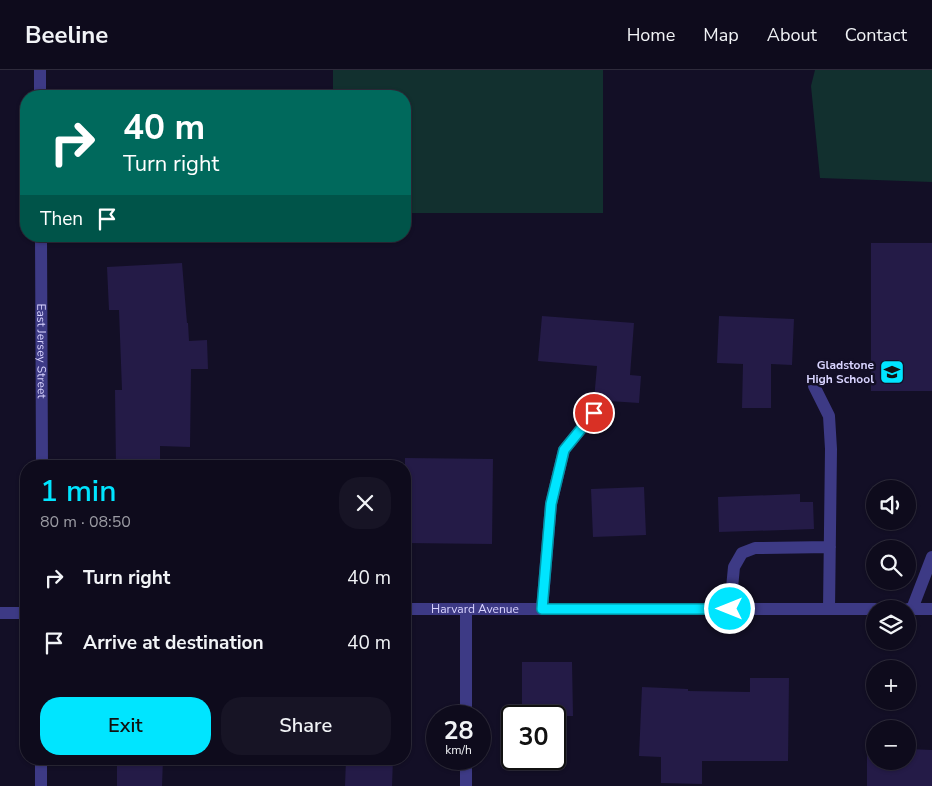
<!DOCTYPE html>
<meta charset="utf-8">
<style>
:root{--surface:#0e0b1c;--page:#171425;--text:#f1f3f6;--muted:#9b9ba3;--line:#2e2b3b;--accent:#00e5ff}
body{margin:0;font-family:"Nunito Sans",sans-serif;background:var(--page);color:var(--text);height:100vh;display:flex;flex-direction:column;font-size:19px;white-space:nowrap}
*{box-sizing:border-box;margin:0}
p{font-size:16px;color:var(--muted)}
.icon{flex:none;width:28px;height:28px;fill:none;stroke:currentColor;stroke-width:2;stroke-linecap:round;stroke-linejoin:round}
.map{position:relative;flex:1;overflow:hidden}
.panel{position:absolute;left:20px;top:390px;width:391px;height:305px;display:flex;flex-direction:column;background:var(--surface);border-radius:20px;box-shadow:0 1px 4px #0004,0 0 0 1px var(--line)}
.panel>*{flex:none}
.guide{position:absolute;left:20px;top:20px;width:391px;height:152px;border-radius:20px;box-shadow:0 1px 4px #0004,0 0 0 1px var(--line);background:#00695c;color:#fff;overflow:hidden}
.fabs{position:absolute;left:866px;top:410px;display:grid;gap:10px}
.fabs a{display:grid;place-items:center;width:50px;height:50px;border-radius:50%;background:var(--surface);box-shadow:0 1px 4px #0004,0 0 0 1px var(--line);font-size:25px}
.speed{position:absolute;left:426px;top:635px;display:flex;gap:10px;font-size:25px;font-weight:700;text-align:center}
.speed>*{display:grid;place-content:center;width:65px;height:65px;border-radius:50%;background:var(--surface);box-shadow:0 1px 4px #0004,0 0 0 1px var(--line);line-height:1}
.speed small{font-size:12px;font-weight:400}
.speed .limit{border:2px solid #111;border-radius:8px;background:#fff;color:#111}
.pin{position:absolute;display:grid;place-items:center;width:42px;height:42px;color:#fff;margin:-21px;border:2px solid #fff;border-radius:50%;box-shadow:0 1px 5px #0007}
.me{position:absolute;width:55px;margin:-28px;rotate:270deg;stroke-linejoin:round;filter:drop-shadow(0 0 4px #0008)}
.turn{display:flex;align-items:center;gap:18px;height:105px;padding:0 20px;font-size:22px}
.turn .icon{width:65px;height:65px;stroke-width:2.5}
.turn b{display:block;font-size:35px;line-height:42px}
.then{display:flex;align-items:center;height:48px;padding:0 20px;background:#0003;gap:10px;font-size:19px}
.round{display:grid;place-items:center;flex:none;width:52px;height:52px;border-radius:20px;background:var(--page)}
.overview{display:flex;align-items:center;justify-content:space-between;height:85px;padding:0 20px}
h1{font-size:30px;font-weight:600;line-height:38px;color:var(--accent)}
.button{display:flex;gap:10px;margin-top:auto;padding:10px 20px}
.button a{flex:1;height:58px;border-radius:20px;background:var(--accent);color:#111;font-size:20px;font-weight:600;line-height:58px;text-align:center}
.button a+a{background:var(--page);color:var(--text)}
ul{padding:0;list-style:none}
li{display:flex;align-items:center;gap:15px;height:65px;padding:0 20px}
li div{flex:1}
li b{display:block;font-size:19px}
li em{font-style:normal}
header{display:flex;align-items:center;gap:30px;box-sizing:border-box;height:70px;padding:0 25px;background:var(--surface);border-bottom:1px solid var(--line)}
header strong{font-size:24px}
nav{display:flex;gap:28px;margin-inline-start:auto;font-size:18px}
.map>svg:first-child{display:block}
.pitch{fill:#12302f}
.building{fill:#241b47}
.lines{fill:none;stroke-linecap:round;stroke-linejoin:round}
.lane{stroke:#3d3a85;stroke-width:12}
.street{stroke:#3d3a85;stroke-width:12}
.route-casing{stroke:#0095a6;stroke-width:12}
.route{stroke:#00e5ff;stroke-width:9}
.labels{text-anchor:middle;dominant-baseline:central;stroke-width:5;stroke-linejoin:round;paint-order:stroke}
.street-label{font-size:12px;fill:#d9d4ff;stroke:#130f26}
.poi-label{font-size:12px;font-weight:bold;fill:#d9d4ff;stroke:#130f26;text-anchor:end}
</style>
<header>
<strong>Beeline</strong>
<nav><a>Home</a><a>Map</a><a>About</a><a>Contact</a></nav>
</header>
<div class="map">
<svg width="932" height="716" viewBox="0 0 932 716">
<rect width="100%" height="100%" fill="#130f26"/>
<path class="pitch" d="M 333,0 L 603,0 L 603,143 L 405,143 L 405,26 L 333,26 Z
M 815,0 L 932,0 L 932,112 L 820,108 L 811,16 Z"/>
<path class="building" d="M 871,173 L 932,173 L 932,321 L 871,321 Z
M 182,193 L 187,253 L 188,253 L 189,271 L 207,270 L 208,299 L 191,299 L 190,377 L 160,376 L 160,396 L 116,396 L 115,320 L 122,320 L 119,240 L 109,240 L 107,197 Z
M 542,246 L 634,253 L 630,305 L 641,306 L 639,333 L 594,330 L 597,296 L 538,291 Z
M 719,246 L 794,249 L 792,295 L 771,294 L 771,338 L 742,338 L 743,294 L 717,293 Z
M 405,388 L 493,389 L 492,474 L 405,473 Z
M 644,417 L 646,465 L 593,467 L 591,419 Z
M 800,424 L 800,432 L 813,432 L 814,459 L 719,462 L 718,427 Z
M 522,592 L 572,592 L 573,646 L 522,646 Z
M 750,608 L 789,608 L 788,691 L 702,691 L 702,714 L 661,713 L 661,687 L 639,686 L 642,617 L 688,619 L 688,621 L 750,622 Z
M 867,679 L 875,679 L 875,691 L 908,691 L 908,679 L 932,680 L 932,716 L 867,716 Z
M 117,689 L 163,689 L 162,716 L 117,716 Z
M 346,689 L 393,689 L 392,716 L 345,716 Z"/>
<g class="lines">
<path class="lane" d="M 814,316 L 829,346 L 831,379 L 829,539
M 542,539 L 551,434 L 564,380 L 594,343
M 730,539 L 734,497 L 742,483 L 755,478 L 830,477
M 912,539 L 932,487"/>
<g class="street">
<path d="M 40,0 L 40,26"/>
<path id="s1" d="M 41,166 L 42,396"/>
<path id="s2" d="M 405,539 L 875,539"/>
<path d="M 466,539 L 466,646"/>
<path d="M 908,539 L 932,539"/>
<path d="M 0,543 L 26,543"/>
<path d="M 466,689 L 466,716"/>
<path d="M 41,716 L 41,689"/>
</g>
</g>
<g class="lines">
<defs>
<path id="route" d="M 594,343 L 564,380 L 551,434 L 542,539 L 730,539"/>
</defs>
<use href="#route" class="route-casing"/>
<use href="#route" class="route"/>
</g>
<defs>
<symbol id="school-square" viewBox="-11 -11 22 22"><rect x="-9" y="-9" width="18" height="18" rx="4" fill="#00e5ff" stroke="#130f26"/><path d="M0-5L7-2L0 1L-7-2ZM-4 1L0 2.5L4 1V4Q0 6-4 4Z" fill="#111"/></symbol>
</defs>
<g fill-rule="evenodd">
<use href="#school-square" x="878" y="288" width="28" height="28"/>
</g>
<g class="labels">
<g class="street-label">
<text stroke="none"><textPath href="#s1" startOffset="115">East Jersey Street</textPath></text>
<text stroke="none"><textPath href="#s2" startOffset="70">Harvard Avenue</textPath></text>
</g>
<g class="poi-label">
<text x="874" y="295">Gladstone<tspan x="874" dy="14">High School</tspan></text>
</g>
</g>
</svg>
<div class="fabs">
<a><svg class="icon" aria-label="sound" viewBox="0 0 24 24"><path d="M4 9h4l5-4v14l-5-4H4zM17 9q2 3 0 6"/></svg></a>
<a><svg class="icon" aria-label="search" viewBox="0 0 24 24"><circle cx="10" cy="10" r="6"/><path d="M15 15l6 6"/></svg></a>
<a><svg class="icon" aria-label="layers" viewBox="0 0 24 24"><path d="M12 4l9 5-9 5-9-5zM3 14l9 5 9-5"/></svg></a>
<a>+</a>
<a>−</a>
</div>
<div class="speed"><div>28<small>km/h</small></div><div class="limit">30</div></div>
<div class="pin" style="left:594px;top:343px;background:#d93025"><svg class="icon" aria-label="arrive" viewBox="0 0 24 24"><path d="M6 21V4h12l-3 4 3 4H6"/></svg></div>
<svg class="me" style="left:730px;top:539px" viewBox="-20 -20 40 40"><circle r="17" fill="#00e5ff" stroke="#fff" stroke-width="3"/><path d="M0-11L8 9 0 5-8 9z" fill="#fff"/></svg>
<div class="guide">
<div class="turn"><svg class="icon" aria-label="right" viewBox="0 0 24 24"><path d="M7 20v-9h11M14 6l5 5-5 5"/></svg><div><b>40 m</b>Turn right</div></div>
<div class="then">Then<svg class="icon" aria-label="arrive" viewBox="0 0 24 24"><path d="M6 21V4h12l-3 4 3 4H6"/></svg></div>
</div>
<section class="panel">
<div class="overview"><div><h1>1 min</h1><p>80 m · 08:50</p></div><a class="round"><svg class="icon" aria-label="close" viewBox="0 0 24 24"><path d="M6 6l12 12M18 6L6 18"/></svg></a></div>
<ul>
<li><svg class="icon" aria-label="right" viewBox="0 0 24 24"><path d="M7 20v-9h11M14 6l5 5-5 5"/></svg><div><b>Turn right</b></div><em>40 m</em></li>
<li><svg class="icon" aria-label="arrive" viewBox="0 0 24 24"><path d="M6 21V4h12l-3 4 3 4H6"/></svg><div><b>Arrive at destination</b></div><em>40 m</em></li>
</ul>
<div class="button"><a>Exit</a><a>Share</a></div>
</section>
</div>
